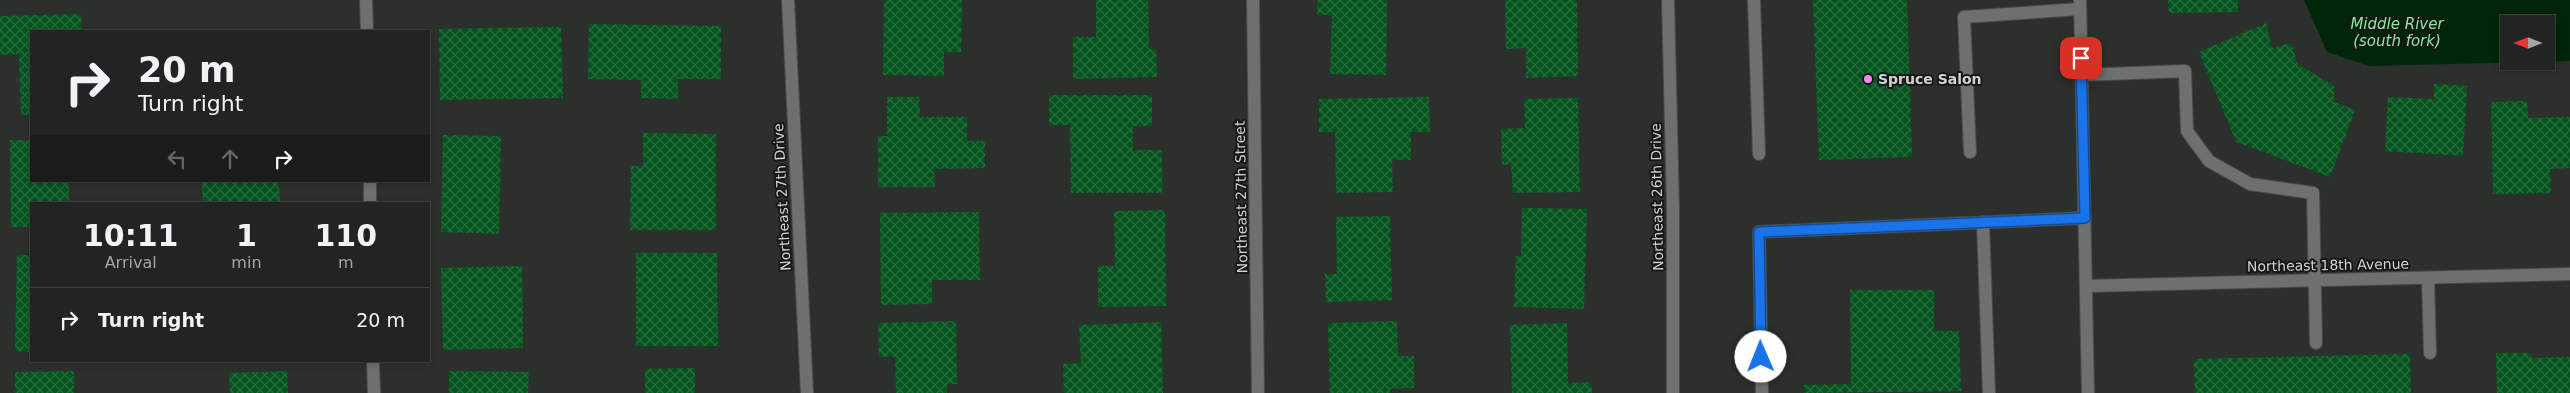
<!DOCTYPE html>
<style>
:root{--surface:#212422;--page:#2d302f;--text:#f1f3f6;--muted:#a2a4a5;--line:#3e4140}
body{margin:0;font-family:"DejaVu Sans",sans-serif;background:var(--page);color:var(--text);height:100vh;display:flex;flex-direction:column;font-size:19px;white-space:nowrap}
*{box-sizing:border-box;margin:0}
p{font-size:16px;color:var(--muted)}
.icon{flex:none;width:28px;height:28px;fill:none;stroke:currentColor;stroke-width:2;stroke-linecap:round;stroke-linejoin:round}
.map{position:relative;flex:1;overflow:hidden}
.details{position:absolute;left:30px;top:202px;width:400px;height:160px;display:flex;flex-direction:column;background:var(--surface);border-radius:0px;box-shadow:0 2px 8px #0003,0 0 0 1px var(--line)}
.details>*{flex:none}
.top-card{position:absolute;left:30px;top:30px;width:400px;height:152px;border-radius:0px;box-shadow:0 2px 8px #0003,0 0 0 1px var(--line);background:#212422;color:var(--text);overflow:hidden}
.needle{width:32px;rotate:270deg}
.fabs{position:absolute;left:2500px;top:15px;display:grid;gap:10px}
.fabs a{display:grid;place-items:center;width:55px;height:55px;border-radius:0px;background:var(--surface);box-shadow:0 2px 8px #0003,0 0 0 1px var(--line);font-size:25px}
.pin{position:absolute;display:grid;place-items:center;width:42px;height:42px;color:#fff;margin:-21px;border-radius:10px;box-shadow:0 2px 8px #0006}
.me{position:absolute;width:55px;margin:-28px;rotate:359deg;stroke-linejoin:round;filter:drop-shadow(0 0 4px #0008)}
.turn{display:flex;align-items:center;gap:18px;height:105px;padding:0 25px;font-size:22px}
.turn .icon{width:65px;height:65px;stroke-width:2.5}
.turn b{display:block;font-size:35px;line-height:42px}
.lanes{display:flex;align-items:center;height:48px;padding:0 25px;background:#0003;justify-content:center;gap:25px;direction:ltr}
.lanes .off{opacity:.35}
.eta{display:flex;justify-content:space-evenly;align-items:center;height:85px;text-align:center}
.eta b{font-size:30px;font-weight:700;line-height:35px}
ul{padding:0;list-style:none}
li{display:flex;align-items:center;gap:15px;height:65px;padding:0 25px;border-top:1px solid var(--line)}
li div{flex:1}
li b{display:block;font-size:19px}
li em{font-style:normal}
.map>svg:first-child{display:block}
.water{fill:#002508;fill-rule:evenodd}
.building{fill:url(#building-cross-hatch)}
.lines{fill:none;stroke-linecap:round;stroke-linejoin:round}
.lane-casing{stroke:#4a4d4a;stroke-width:14}
.street-casing{stroke:#4a4d4a;stroke-width:14}
.secondary-casing{stroke:#4a4d4a;stroke-width:14}
.lane{stroke:#6d716d;stroke-width:12}
.street{stroke:#6d716d;stroke-width:12}
.secondary{stroke:#6d716d;stroke-width:12}
.route-casing{stroke:#114b97;stroke-width:12}
.route{stroke:#1a73e8;stroke-width:9}
.poi-dot{fill:#f38af2;stroke:#161816;stroke-width:2}
.labels{text-anchor:middle;dominant-baseline:central;stroke-width:4;stroke-linejoin:round;paint-order:stroke}
.poi-label{font-size:14px;font-weight:bold;fill:#d1d4d1;stroke:#161816;text-anchor:start}
.street-label{font-size:14px;fill:#d1d4d1;stroke:#161816}
.water-label{font-size:15px;font-style:italic;fill:#8ce999;stroke:#161816}
</style>
<div class="map">
<svg width="2570" height="393" viewBox="0 0 2570 393">
<defs>
<pattern id="building-cross-hatch" width="8" height="8" patternUnits="userSpaceOnUse" patternTransform="scale(1.25)"><rect width="8" height="8" fill="#04541e"/><path d="M0 0l8 8M0 8l8-8" fill="none" stroke="#286c3e"/></pattern>
</defs>
<rect width="100%" height="100%" fill="#2c302d"/>
<path class="water" d="M 2304,0 L 2570,0 L 2570,61 L 2369,66 L 2327,52 ZM 2509,24 L 2546,24 L 2546,61 L 2509,61 Z"/>
<path class="building" d="M 884,0 L 962,0 L 961,52 L 944,52 L 944,76 L 883,75 Z
M 1096,0 L 1148,0 L 1149,49 L 1156,49 L 1157,77 L 1073,79 L 1073,37 L 1096,37 Z
M 1318,0 L 1387,0 L 1386,75 L 1330,74 L 1332,15 L 1317,15 Z
M 1505,0 L 1577,0 L 1578,76 L 1526,78 L 1526,48 L 1506,49 Z
M 1813,0 L 1907,0 L 1912,157 L 1819,160 Z
M 2168,0 L 2238,0 L 2238,12 L 2169,13 Z
M 81,14 L 82,31 L 31,31 L 31,115 L 21,115 L 19,54 L 0,55 L 0,16 Z
M 2266,23 L 2272,48 L 2291,43 L 2298,64 L 2334,86 L 2334,102 L 2355,110 L 2330,177 L 2236,142 L 2199,52 Z
M 589,24 L 721,26 L 721,79 L 678,79 L 678,99 L 641,98 L 641,80 L 588,79 Z
M 561,27 L 563,98 L 440,100 L 439,29 Z
M 280,29 L 280,31 L 215,31 L 214,30 Z
M 2434,84 L 2467,86 L 2463,156 L 2385,151 L 2388,97 L 2434,99 Z
M 1049,95 L 1152,95 L 1152,126 L 1133,126 L 1133,150 L 1162,150 L 1162,193 L 1071,193 L 1070,125 L 1049,125 Z
M 887,97 L 919,97 L 920,117 L 967,117 L 967,141 L 985,141 L 985,168 L 934,169 L 935,187 L 878,187 L 878,136 L 887,136 Z
M 1429,97 L 1430,132 L 1411,132 L 1411,160 L 1392,160 L 1393,192 L 1336,193 L 1335,132 L 1319,132 L 1319,99 Z
M 1578,98 L 1580,192 L 1513,193 L 1511,164 L 1502,165 L 1501,129 L 1525,128 L 1524,99 Z
M 2527,101 L 2528,118 L 2570,117 L 2570,168 L 2550,169 L 2551,193 L 2493,194 L 2491,102 Z
M 643,133 L 716,134 L 716,230 L 630,230 L 631,166 L 643,166 Z
M 443,135 L 501,136 L 499,234 L 441,232 Z
M 10,140 L 31,140 L 31,181 L 69,181 L 69,204 L 31,204 L 31,227 L 11,227 Z
M 202,181 L 279,181 L 280,204 L 203,204 Z
M 1522,208 L 1587,209 L 1584,309 L 1514,307 L 1516,256 L 1521,256 Z
M 1165,210 L 1166,306 L 1098,307 L 1098,266 L 1115,266 L 1114,211 Z
M 979,212 L 980,280 L 932,280 L 932,304 L 881,305 L 880,213 Z
M 1390,216 L 1392,300 L 1326,302 L 1325,274 L 1337,274 L 1336,217 Z
M 636,253 L 717,253 L 718,346 L 636,346 Z
M 17,255 L 31,255 L 31,352 L 15,351 Z
M 522,266 L 523,348 L 443,350 L 441,268 Z
M 1850,290 L 1934,290 L 1934,331 L 1959,331 L 1961,391 L 1804,393 L 1804,385 L 1851,384 Z
M 956,321 L 957,384 L 947,384 L 947,393 L 896,393 L 895,357 L 879,357 L 878,323 Z
M 1397,321 L 1398,356 L 1414,356 L 1414,388 L 1390,389 L 1390,393 L 1330,393 L 1328,323 Z
M 1161,322 L 1163,393 L 1064,393 L 1063,364 L 1081,363 L 1079,325 Z
M 1567,323 L 1568,383 L 1591,382 L 1592,393 L 1512,393 L 1510,325 Z
M 2496,353 L 2531,353 L 2532,358 L 2570,357 L 2570,393 L 2497,393 Z
M 2410,354 L 2411,393 L 2195,393 L 2194,359 Z
M 695,368 L 695,393 L 645,393 L 645,369 Z
M 74,371 L 74,393 L 15,393 L 15,372 Z
M 287,371 L 288,393 L 230,393 L 229,373 Z
M 449,371 L 529,372 L 528,393 L 449,393 Z"/>
<g class="lines">
<defs>
<path id="lane" d="M 1754,0 L 1759,154
M 2081,75 L 2185,71 L 2187,131 L 2209,161 L 2250,184 L 2313,193 L 2316,343
M 1970,152 L 1964,17 L 2080,9
M 1983,222 L 1989,393
M 2428,278 L 2430,353
M 1762,393 L 1759,232 L 2085,218"/>
<path id="street" d="M 366,0 L 367,31
M 788,0 L 807,393
M 1253,0 L 1258,393
M 1668,0 L 1673,209 L 1673,393
M 370,181 L 370,204
M 2086,286 L 2570,274
M 373,361 L 374,393"/>
<path id="secondary" d="M 2080,0 L 2088,393"/>
</defs>
<use href="#lane" class="lane-casing"/>
<use href="#street" class="street-casing"/>
<use href="#secondary" class="secondary-casing"/>
<use href="#lane" class="lane"/>
<use href="#street" class="street"/>
<use href="#secondary" class="secondary"/>
</g>
<g class="lines">
<defs>
<path id="route" d="M 1761,357 L 1759,232 L 2085,218 L 2081,58"/>
</defs>
<use href="#route" class="route-casing"/>
<use href="#route" class="route"/>
</g>
<circle class="poi-dot" cx="1868" cy="79" r="5"/>
<g class="labels">
<g class="poi-label">
<text x="1878" y="79">Spruce Salon</text>
</g>
<g class="street-label">
<text transform="translate(782 197) rotate(-93)">Northeast 27th Drive</text>
<text transform="translate(1241 197) rotate(-91)">Northeast 27th Street</text>
<text transform="translate(1657 197) rotate(-91)">Northeast 26th Drive</text>
<text transform="translate(2328 265) rotate(-1)">Northeast 18th Avenue</text>
</g>
<g class="water-label">
<text x="2397" y="24">Middle River<tspan x="2397" dy="17">(south fork)</tspan></text>
</g>
</g>
</svg>
<div class="fabs">
<a><svg class="needle" viewBox="-14 -14 28 28"><path d="M0-13l5 13h-10z" fill="#e53935"/><path d="M0 13l5-13h-10z" fill="#a2a4a5"/></svg></a>
</div>
<div class="pin" style="left:2081px;top:58px;background:#d93025"><svg class="icon" aria-label="arrive" viewBox="0 0 24 24"><path d="M6 21V4h12l-3 4 3 4H6"/></svg></div>
<svg class="me" style="left:1761px;top:357px" viewBox="-20 -20 40 40"><circle r="19" fill="#fff"/><path d="M0-13L10 11 0 6-10 11z" fill="#1a73e8"/></svg>
<div class="top-card">
<div class="turn"><svg class="icon" aria-label="right" viewBox="0 0 24 24"><path d="M7 20v-9h11M14 6l5 5-5 5"/></svg><div><b>20 m</b>Turn right</div></div>
<div class="lanes"><svg class="icon off" aria-label="left" viewBox="0 0 24 24"><path d="M17 20v-9H6M10 6l-5 5 5 5"/></svg><svg class="icon off" aria-label="ahead" viewBox="0 0 24 24"><path d="M12 20V5M6 11l6-6 6 6"/></svg><svg class="icon" aria-label="right" viewBox="0 0 24 24"><path d="M7 20v-9h11M14 6l5 5-5 5"/></svg></div>
</div>
<section class="details">
<div class="eta">
<div><b>10:11</b><p>Arrival</p></div>
<div><b>1</b><p>min</p></div>
<div><b>110</b><p>m</p></div>
</div>
<ul>
<li><svg class="icon" aria-label="right" viewBox="0 0 24 24"><path d="M7 20v-9h11M14 6l5 5-5 5"/></svg><div><b>Turn right</b></div><em>20 m</em></li>
</ul>
</section>
</div>
